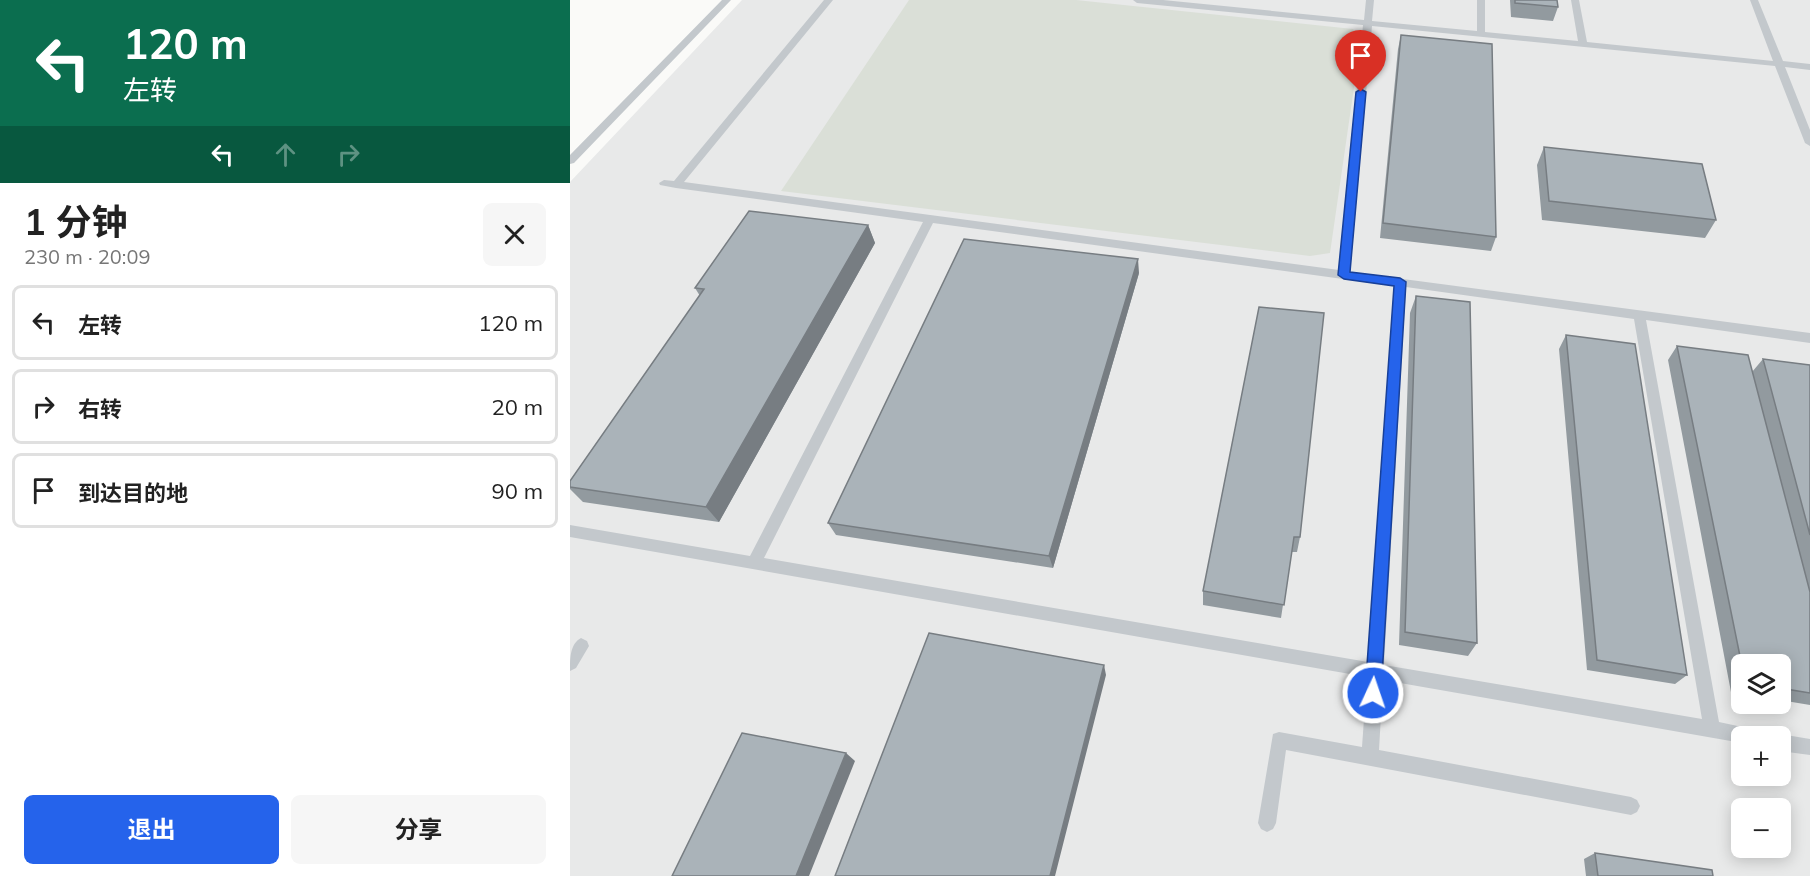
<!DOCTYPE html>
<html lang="zh">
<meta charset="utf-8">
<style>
:root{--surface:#fff;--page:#f6f6f6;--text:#222;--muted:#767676;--line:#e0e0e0;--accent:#2563eb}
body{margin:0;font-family:Mulish,"Noto Sans SC",sans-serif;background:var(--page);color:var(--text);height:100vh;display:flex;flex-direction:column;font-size:22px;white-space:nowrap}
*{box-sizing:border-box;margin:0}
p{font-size:20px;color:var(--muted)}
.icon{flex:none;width:33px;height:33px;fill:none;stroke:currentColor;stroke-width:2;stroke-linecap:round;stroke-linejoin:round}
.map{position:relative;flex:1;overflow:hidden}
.details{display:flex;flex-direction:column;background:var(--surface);width:570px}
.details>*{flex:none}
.guide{background:#0b6e4f;color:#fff;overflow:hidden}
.buttons{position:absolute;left:1161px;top:654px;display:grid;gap:12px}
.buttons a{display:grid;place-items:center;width:60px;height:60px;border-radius:9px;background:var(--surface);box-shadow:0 3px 15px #0003;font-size:30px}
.pin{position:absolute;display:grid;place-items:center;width:51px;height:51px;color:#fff;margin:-62px -26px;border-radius:50% 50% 50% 0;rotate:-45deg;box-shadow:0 0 6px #0007}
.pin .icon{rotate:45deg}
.me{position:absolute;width:66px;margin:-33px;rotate:3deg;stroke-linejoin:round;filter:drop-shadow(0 0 4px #0008)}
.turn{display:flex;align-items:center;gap:21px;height:126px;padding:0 24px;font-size:27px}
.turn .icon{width:78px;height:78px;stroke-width:2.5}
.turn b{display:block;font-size:42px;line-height:51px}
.lanes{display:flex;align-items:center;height:57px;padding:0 24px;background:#0003;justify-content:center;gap:30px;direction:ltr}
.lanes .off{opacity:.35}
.round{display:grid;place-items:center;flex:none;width:63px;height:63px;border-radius:9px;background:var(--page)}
.summary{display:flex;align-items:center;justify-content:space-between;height:102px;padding:0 24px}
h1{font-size:36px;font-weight:700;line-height:45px}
.primary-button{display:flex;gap:12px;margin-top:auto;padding:12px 24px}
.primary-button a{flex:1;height:69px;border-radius:9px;background:var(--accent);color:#fff;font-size:24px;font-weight:700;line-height:69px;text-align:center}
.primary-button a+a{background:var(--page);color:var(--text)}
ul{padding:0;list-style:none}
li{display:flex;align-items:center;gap:18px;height:75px;margin:0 12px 9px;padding:0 12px;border:3px solid var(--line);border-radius:9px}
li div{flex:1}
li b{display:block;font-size:22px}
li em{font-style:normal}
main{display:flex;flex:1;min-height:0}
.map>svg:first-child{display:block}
.built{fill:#e8e9e9;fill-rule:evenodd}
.green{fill:#dadfd7}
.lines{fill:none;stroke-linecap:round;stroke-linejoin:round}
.service{fill:#c3c8cc;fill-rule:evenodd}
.wall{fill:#929a9f}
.shaded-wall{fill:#777d82}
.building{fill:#aab3b9;stroke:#777d82;stroke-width:1.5}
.route{fill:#2563eb;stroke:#184099;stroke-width:1.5}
</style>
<main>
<section class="details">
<div class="guide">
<div class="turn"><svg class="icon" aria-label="left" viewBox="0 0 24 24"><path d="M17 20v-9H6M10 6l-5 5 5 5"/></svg><div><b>120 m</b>左转</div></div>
<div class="lanes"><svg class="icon" aria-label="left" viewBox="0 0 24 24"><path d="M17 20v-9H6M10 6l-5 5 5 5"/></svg><svg class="icon off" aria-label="ahead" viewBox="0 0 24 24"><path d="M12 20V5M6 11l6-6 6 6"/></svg><svg class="icon off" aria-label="right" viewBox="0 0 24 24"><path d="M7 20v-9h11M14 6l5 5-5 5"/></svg></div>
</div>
<div class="summary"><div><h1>1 分钟</h1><p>230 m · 20:09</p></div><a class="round"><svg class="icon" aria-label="close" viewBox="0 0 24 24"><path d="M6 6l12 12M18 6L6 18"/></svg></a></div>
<ul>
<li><svg class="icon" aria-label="left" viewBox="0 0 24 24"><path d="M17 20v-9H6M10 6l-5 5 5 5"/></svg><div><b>左转</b></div><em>120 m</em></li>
<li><svg class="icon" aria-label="right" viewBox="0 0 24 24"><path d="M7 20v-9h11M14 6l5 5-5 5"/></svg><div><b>右转</b></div><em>20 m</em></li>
<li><svg class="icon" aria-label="arrive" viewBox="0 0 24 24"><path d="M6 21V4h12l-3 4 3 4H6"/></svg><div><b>到达目的地</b></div><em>90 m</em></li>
</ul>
<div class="primary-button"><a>退出</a><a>分享</a></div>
</section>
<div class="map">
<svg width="1240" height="876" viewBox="0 0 1240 876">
<rect width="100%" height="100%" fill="#fafaf8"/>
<path class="built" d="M 172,0 L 1240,0 L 1240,876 L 0,876 L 0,182 ZM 1172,664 L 1210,664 L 1210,704 L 1172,704 ZM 1172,736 L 1210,736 L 1210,776 L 1172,776 ZM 1172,808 L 1210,808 L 1210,848 L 1172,848 Z"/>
<path class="green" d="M 339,0 L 506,0 L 783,29 L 791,39 L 760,253 L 740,256 L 211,191 Z"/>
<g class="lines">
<path class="service" d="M 152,0 L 161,0 L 4,163 L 0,164 L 0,155 Z
M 254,0 L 263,0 L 114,182 L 769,270 L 793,25 L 567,3 L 563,0 L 593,0 L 794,20 L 796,0 L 804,0 L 802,21 L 907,31 L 907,0 L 915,0 L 915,32 L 1008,41 L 1001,0 L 1009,0 L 1017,42 L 1203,61 L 1180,0 L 1188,0 L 1213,61 L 1240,64 L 1240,70 L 1215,67 L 1240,130 L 1240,146 L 1235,143 L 1205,66 L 802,26 L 780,272 L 1240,333 L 1240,343 L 1076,320 L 1149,722 L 1186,730 L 1188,736 L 1172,736 L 1172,743 L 813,680 L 809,750 L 1061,797 L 1067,800 L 1070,806 L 1067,812 L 1061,815 L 716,750 L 706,823 L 703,829 L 697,832 L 691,829 L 688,823 L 703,734 L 709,732 L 792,747 L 797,677 L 0,537 L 0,525 L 180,556 L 353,222 L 106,188 L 90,185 L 89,183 L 94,180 L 104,181 ZM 363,223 L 824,286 L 798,662 L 194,558 ZM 836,287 L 1064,319 L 1132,719 L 814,665 Z
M 11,638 L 17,641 L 19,646 L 6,668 L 0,671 C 0,658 0,644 11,638 Z
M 1210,734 L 1240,739 L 1240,755 L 1210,751 L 1210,736 L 1204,736 Z"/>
</g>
<path class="wall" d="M 940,0 L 987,0 L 988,7 L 983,21 L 941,17 Z
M 831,35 L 926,237 L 921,251 L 810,238 L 828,49 Z
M 974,147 L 1146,220 L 1135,238 L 972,220 L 967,165 Z
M 298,225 L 305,243 L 149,522 L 13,502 L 0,489 L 0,481 L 130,296 L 125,288 Z
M 569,273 L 483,568 L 266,535 L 258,523 Z
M 846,296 L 907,643 L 898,656 L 829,645 L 840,313 Z
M 689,307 L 730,537 L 727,552 L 721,552 L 711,618 L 633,605 L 633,591 Z
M 996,335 L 1117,675 L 1105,684 L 1017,670 L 989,349 Z
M 1107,346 L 1182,372 L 1193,359 L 1240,365 L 1240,705 L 1210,700 L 1210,664 L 1172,664 L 1172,694 L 1161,692 L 1098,360 Z
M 1025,853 L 1143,876 L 1016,876 L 1014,859 Z"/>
<path class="shaded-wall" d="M 298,225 L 305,243 L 149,522 L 136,507 Z
M 568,259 L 569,273 L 483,568 L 479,556 Z
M 534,665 L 536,675 L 485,876 L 480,876 Z
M 276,753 L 285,761 L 239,876 L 226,876 Z"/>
<path class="building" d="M 945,0 L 987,0 L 988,7 L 945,3 Z
M 831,35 L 922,44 L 926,237 L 813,223 Z
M 974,147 L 1132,164 L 1146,220 L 979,201 Z
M 179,211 L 298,225 L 136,507 L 0,487 L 0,481 L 134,289 L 125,288 Z
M 394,239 L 568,259 L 479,556 L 258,523 Z
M 846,296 L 900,302 L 907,643 L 835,632 Z
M 689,307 L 754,313 L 730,537 L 724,537 L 714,605 L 633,591 Z
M 996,335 L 1065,344 L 1117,675 L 1027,660 Z
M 1107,346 L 1178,355 L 1240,592 L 1240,693 L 1210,688 L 1210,664 L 1172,664 L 1172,666 Z
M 1193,359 L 1240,365 L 1240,535 Z
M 359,633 L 534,665 L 480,876 L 265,876 Z
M 172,733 L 276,753 L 226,876 L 102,876 Z
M 1025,853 L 1142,870 L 1143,876 L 1028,876 Z"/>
<path class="route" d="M 791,89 L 796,92 L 780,272 L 830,278 L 836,282 L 811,693 L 809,698 L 803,701 L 797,698 L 795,693 L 824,286 L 774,279 L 768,275 L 786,92 Z"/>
</svg>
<div class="buttons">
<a><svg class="icon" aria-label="layers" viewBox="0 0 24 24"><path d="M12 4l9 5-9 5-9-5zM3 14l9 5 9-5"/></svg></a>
<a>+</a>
<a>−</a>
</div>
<div class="pin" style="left:791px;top:92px;background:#d93025"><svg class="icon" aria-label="arrive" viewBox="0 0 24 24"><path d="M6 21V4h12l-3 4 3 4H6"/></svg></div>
<svg class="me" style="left:803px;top:693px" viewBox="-20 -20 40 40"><circle r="17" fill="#2563eb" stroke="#fff" stroke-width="3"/><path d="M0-11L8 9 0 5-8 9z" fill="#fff"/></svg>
</div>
</main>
